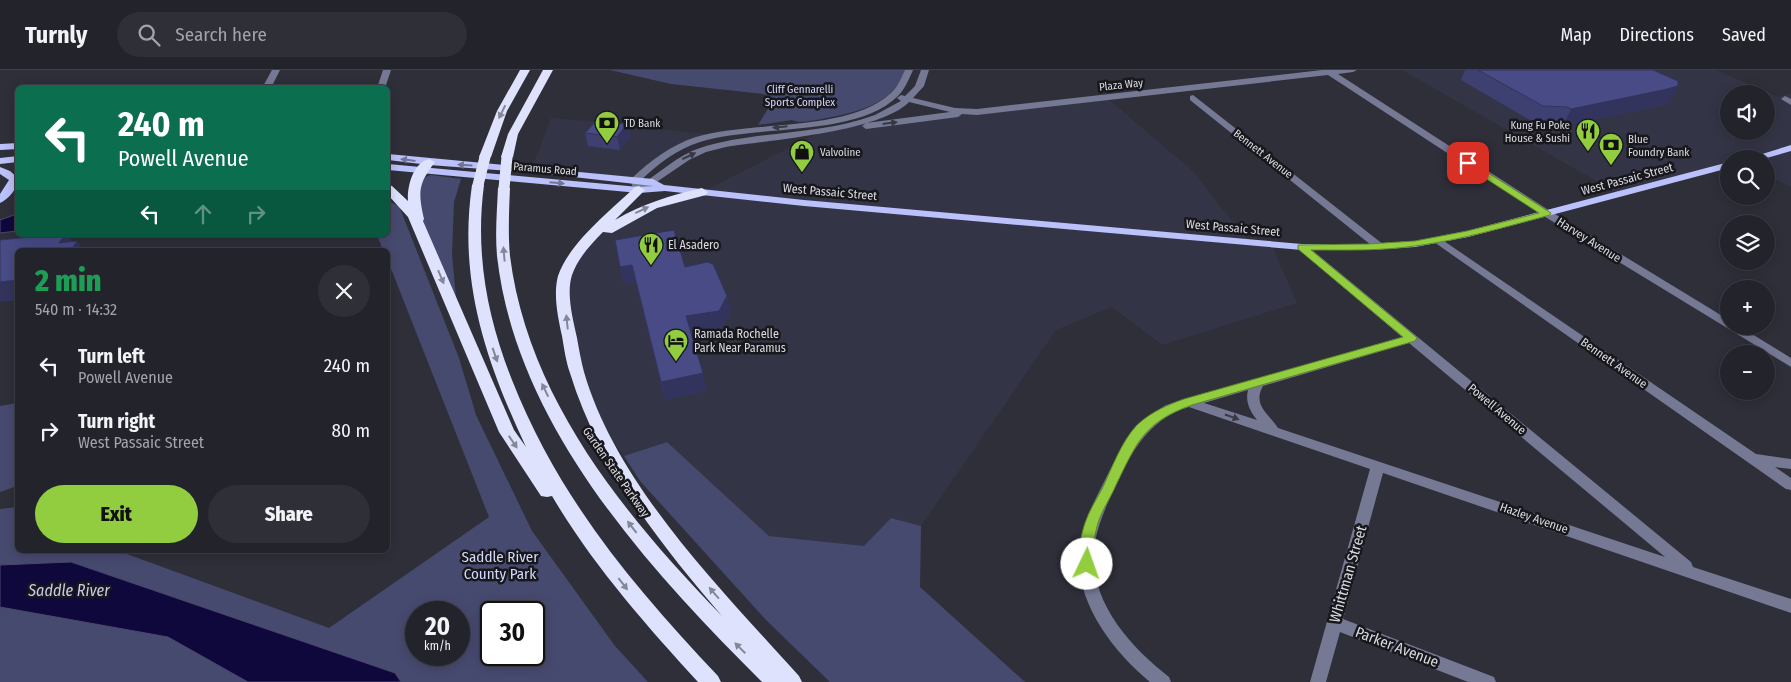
<!DOCTYPE html>
<meta charset="utf-8">
<style>
:root{--surface:#22232b;--page:#2e2f37;--text:#f1f3f6;--muted:#a2a4a9;--line:#3f4047;--accent:#92cd3f}
body{margin:0;font-family:"Fira Sans Condensed",sans-serif;background:var(--page);color:var(--text);height:100vh;display:flex;flex-direction:column;font-size:19px;white-space:nowrap}
*{box-sizing:border-box;margin:0}
p{font-size:16px;color:var(--muted)}
.icon{flex:none;width:28px;height:28px;fill:none;stroke:currentColor;stroke-width:2;stroke-linecap:round;stroke-linejoin:round}
.map{position:relative;flex:1;overflow:hidden}
.side{position:absolute;left:15px;top:178px;width:375px;height:305px;display:flex;flex-direction:column;background:var(--surface);border-radius:8px;box-shadow:0 2px 12px #0003,0 0 0 1px var(--line)}
.side>*{flex:none}
.guide{position:absolute;left:15px;top:15px;width:375px;height:152px;border-radius:8px;box-shadow:0 2px 12px #0003,0 0 0 1px var(--line);background:#0b6e4f;color:#fff;overflow:hidden}
.buttons{position:absolute;left:1720px;top:15px;display:grid;gap:10px}
.buttons a{display:grid;place-items:center;width:55px;height:55px;border-radius:50%;background:var(--surface);box-shadow:0 2px 12px #0003,0 0 0 1px var(--line);font-size:25px}
.speed{position:absolute;left:405px;top:531px;display:flex;gap:10px;font-size:25px;font-weight:700;text-align:center}
.speed>*{display:grid;place-content:center;width:65px;height:65px;border-radius:50%;background:var(--surface);box-shadow:0 2px 12px #0003,0 0 0 1px var(--line);line-height:1}
.speed small{font-size:12px;font-weight:400}
.speed .limit{border:2px solid #111;border-radius:8px;background:#fff;color:#111}
.pin{position:absolute;display:grid;place-items:center;width:42px;height:42px;color:#fff;margin:-21px;border-radius:10px;box-shadow:0 2px 8px #0006}
.me{position:absolute;width:55px;margin:-28px;rotate:3deg;stroke-linejoin:round;filter:drop-shadow(0 0 4px #0008)}
.turn{display:flex;align-items:center;gap:18px;height:105px;padding:0 20px;font-size:22px}
.turn .icon{width:65px;height:65px;stroke-width:2.5}
.turn b{display:block;font-size:35px;line-height:42px}
.lanes{display:flex;align-items:center;height:48px;padding:0 20px;background:#0003;justify-content:center;gap:25px;direction:ltr}
.lanes .off{opacity:.35}
.round{display:grid;place-items:center;flex:none;width:52px;height:52px;border-radius:26px;background:var(--page)}
.head{display:flex;align-items:center;justify-content:space-between;height:85px;padding:0 20px}
h1{font-size:30px;font-weight:800;line-height:38px;color:#1e9e55}
.primary-button{display:flex;gap:10px;margin-top:auto;padding:10px 20px}
.primary-button a{flex:1;height:58px;border-radius:30px;background:var(--accent);color:#111;font-size:20px;font-weight:800;line-height:58px;text-align:center}
.primary-button a+a{background:var(--page);color:var(--text)}
ul{padding:0;list-style:none}
li{display:flex;align-items:center;gap:15px;height:65px;padding:0 20px}
li div{flex:1}
li b{display:block;font-size:19px}
li em{font-style:normal}
header{display:flex;align-items:center;gap:30px;box-sizing:border-box;height:70px;padding:0 25px;background:var(--surface);border-bottom:1px solid var(--line)}
header strong{font-size:24px}
nav{display:flex;gap:28px;margin-inline-start:auto;font-size:18px}
.search{width:350px;height:45px;background:var(--page);display:flex;align-items:center;gap:12px;box-sizing:border-box;padding:0 18px;border-radius:28px;color:var(--muted);font-size:19px}
.map>svg:first-child{display:block}
.built{fill:#333546;fill-rule:evenodd}
.green{fill:#474a6f;fill-rule:evenodd}
.water{fill:#0f083c;stroke:#4c476e}
.lines{fill:none;stroke-linecap:round;stroke-linejoin:round}
.minor{fill:#757994;fill-rule:evenodd}
.major{fill:#bbc1fa;fill-rule:evenodd}
.highway{fill:#dee2fd;fill-rule:evenodd}
.highway-bridge{stroke:#dee2fd;stroke-width:11}
.wall{fill:#3e4072}
.shaded-wall{fill:#32345d}
.building{fill:#484b85;stroke:#32345d}
.oneway{fill:#848798}
.oneway2{fill:#383946}
.oneway3{fill:#717496}
.route{fill:#92cd3f;stroke:#5f8529}
.labels{text-anchor:middle;dominant-baseline:central;stroke-width:5;stroke-linejoin:round;paint-order:stroke}
.far-street-label{font-size:11px;fill:#dadbe2;stroke:#17171c}
.far-park-label{font-size:11px;fill:#d3d8fc;stroke:#17171c}
.far-poi-label{font-size:11px;fill:#dadbe2;stroke:#17171c;text-anchor:start}
.street-label{font-size:12px;fill:#dadbe2;stroke:#17171c}
.poi-label{font-size:12px;fill:#dadbe2;stroke:#17171c;text-anchor:start}
.near-park-label{font-size:15px;fill:#d3d8fc;stroke:#17171c}
.near-street-label{font-size:15px;fill:#dadbe2;stroke:#17171c}
.near-water-label{font-size:16px;font-style:italic;fill:#c7ccef;stroke:#17171c}
</style>
<header>
<strong>Turnly</strong>
<div class="search"><svg class="icon" aria-label="search" viewBox="0 0 24 24"><circle cx="10" cy="10" r="6"/><path d="M15 15l6 6"/></svg>Search here</div>
<nav><a>Map</a><a>Directions</a><a>Saved</a></nav>
</header>
<div class="map">
<svg width="1791" height="612" viewBox="0 0 1791 612">
<rect width="100%" height="100%" fill="#2e2f39"/>
<path class="built" d="M 1402,0 L 1716,0 L 1778,27 L 1791,23 L 1791,117 L 1766,105 L 1766,89 L 1729,89 L 1729,95 L 1619,124 ZM 1729,24 L 1766,24 L 1766,61 L 1729,61 Z
M 1107,28 L 1194,102 L 1219,135 L 1251,172 L 1271,174 L 1297,233 L 1162,275 L 1112,237 L 1056,260 L 921,456 L 891,448 L 864,476 L 769,466 L 667,372 L 624,386 L 591,340 L 577,302 L 565,206 L 586,174 L 643,140 L 702,122 L 824,60 Z
M 551,48 L 660,57 L 659,59 L 716,65 L 682,76 L 635,110 L 531,100 Z"/>
<path class="green" d="M 610,0 L 905,0 C 895,35 853,43 822,49 C 814,50 800,54 792,50 L 758,55 L 774,29 L 764,24 L 671,14 Z
M 431,105 L 461,109 L 454,132 L 452,184 L 456,228 C 447,208 395,113 431,105 Z
M 388,131 L 399,136 L 459,288 L 476,345 L 532,461 L 615,576 L 648,612 L 401,612 L 395,603 L 72,492 L 0,495 L 0,439 L 17,437 L 18,480 L 116,480 L 329,558 L 489,447 L 388,191 L 388,180 L 383,180 L 377,165 L 388,165 ZM 416,542 L 459,542 L 459,585 L 416,585 ZM 491,542 L 534,542 L 534,585 L 491,585 Z
M 17,333 L 17,416 L 0,422 L 0,336 Z
M 667,372 L 769,466 L 864,476 L 891,448 L 921,456 L 920,517 L 1025,612 L 830,612 L 766,550 L 640,411 L 624,386 Z
M 0,537 L 168,567 L 248,612 L 0,612 Z"/>
<path class="water" d="M 17,144 L 17,161 L 0,163 L 0,150 Z
M 71,492 L 395,603 L 401,612 L 248,612 L 168,567 L 0,537 L 0,495 Z"/>
<g class="lines">
<path class="minor" d="M 272,0 L 280,0 L 271,18 L 262,18 Z
M 383,0 L 391,0 L 385,18 L 377,18 Z
M 905,0 L 913,0 C 909,9 905,19 898,26 C 855,68 756,54 700,72 C 677,79 658,94 640,111 L 642,114 C 661,102 678,85 700,78 C 756,60 819,66 875,45 C 883,41 891,36 899,32 L 901,31 L 897,28 L 901,25 L 905,26 L 915,16 L 921,0 L 929,0 L 924,16 L 913,28 L 955,38 L 977,39 L 1322,0 L 1357,0 L 1353,2 L 1338,4 L 1550,141 L 1729,250 L 1729,256 L 1739,256 L 1791,288 L 1791,297 L 1542,145 L 1328,5 L 977,45 L 962,44 L 958,47 L 866,59 L 862,56 L 866,53 L 950,42 L 909,32 C 880,62 769,70 726,77 L 706,82 L 689,90 L 642,122 L 639,123 L 634,120 L 630,110 L 632,108 C 650,91 671,75 696,67 C 752,50 847,63 891,23 C 898,17 901,8 905,0 Z
M 1193,25 L 1384,175 L 1385,177 L 1384,179 L 1376,179 L 1190,30 L 1190,26 Z
M 1785,26 L 1791,29 L 1791,35 L 1781,29 Z
M 1438,167 L 1756,384 L 1791,389 L 1791,399 L 1775,397 L 1791,408 L 1791,420 L 1786,419 L 1434,172 L 1433,170 L 1434,168 Z
M 1302,174 L 1306,175 L 1691,492 L 1693,497 L 1791,529 L 1791,543 L 1383,403 L 1343,549 L 1494,607 L 1496,612 L 1468,612 L 1340,562 L 1326,612 L 1310,612 L 1370,399 L 1189,337 C 1155,347 1136,373 1121,405 C 1111,426 1099,449 1095,472 C 1086,528 1128,575 1169,607 L 1171,612 L 1150,612 C 1111,580 1071,527 1080,473 C 1084,450 1095,430 1105,410 C 1122,376 1134,355 1166,335 L 1402,267 L 1298,179 L 1297,177 ZM 1409,273 L 1665,487 L 1278,358 C 1269,344 1252,335 1263,316 ZM 1248,320 C 1245,332 1250,341 1257,350 L 1204,333 Z"/>
<path class="major" d="M 18,73 L 18,79 L 0,80 L 0,74 Z
M 1791,75 L 1791,81 L 1763,89 L 1746,89 Z
M 388,84 L 653,109 L 664,115 L 804,130 L 1302,174 L 1369,174 L 1415,171 L 1467,161 L 1729,92 L 1729,98 L 1468,167 L 1415,177 L 1369,180 L 1302,180 L 804,136 L 665,121 L 639,123 L 388,100 L 388,94 L 639,117 L 653,116 L 538,103 L 429,95 L 388,90 Z
M 18,86 L 18,92 L 0,94 L 0,88 Z
M 0,97 L 10,101 L 18,108 C 18,118 9,129 0,133 L 0,124 L 9,110 L 0,104 Z"/>
<path class="highway" d="M 520,0 L 530,0 L 507,41 L 491,87 L 485,90 L 481,89 L 479,87 L 497,41 Z
M 543,0 L 553,0 L 518,64 L 513,87 L 507,90 L 503,89 L 501,87 L 508,64 Z
M 429,89 L 435,92 C 418,114 418,122 424,149 L 423,151 L 514,360 L 526,377 C 486,292 458,211 472,115 L 478,111 L 484,115 C 475,183 487,247 512,310 C 558,427 633,516 718,606 L 721,612 L 698,612 C 645,554 592,494 552,426 L 547,427 L 541,426 L 499,362 L 408,147 L 388,125 L 388,115 L 392,116 L 408,131 C 407,116 413,93 429,89 Z
M 504,114 L 510,118 C 509,141 508,164 510,186 C 528,329 626,447 722,546 C 660,474 598,395 570,303 C 566,292 564,278 562,266 C 558,248 553,224 558,206 C 569,173 610,141 635,117 L 639,116 L 645,120 L 615,150 C 642,134 671,125 702,118 L 708,122 L 706,125 L 657,138 L 612,163 L 603,162 C 591,174 578,188 572,205 C 566,224 573,249 577,268 C 579,279 581,291 584,302 C 617,416 721,519 799,606 L 802,612 L 762,612 C 647,497 516,355 497,186 C 495,163 497,141 498,118 Z"/>
<path class="highway-bridge" d="M 478,115 L 485,87
M 504,118 L 507,87"/>
</g>
<path class="wall" d="M 1465,0 L 1653,0 L 1669,32 L 1654,37 L 1563,56 L 1559,54 L 1535,53 L 1461,10 Z
M 627,54 L 630,67 L 620,80 L 588,76 L 585,63 Z
M 620,197 L 685,197 L 727,226 L 730,244 L 721,259 L 691,263 L 706,321 L 665,330 L 636,212 L 624,214 Z"/>
<path class="shaded-wall" d="M 1678,16 L 1669,32 L 1654,37 L 1563,56 L 1571,39 Z
M 627,54 L 630,67 L 620,80 L 617,67 Z
M 65,165 L 68,165 L 74,175 L 77,171 L 83,180 L 64,180 L 59,173 Z
M 632,195 L 636,212 L 624,214 L 620,197 Z
M 18,210 L 18,230 L 0,232 L 0,212 Z
M 727,226 L 730,244 L 721,259 L 689,263 L 686,246 Z
M 703,303 L 706,321 L 665,330 L 661,312 Z"/>
<path class="building" d="M 1478,0 L 1653,0 L 1678,11 L 1678,16 L 1663,20 L 1571,39 L 1567,37 L 1543,36 Z
M 596,51 L 627,54 L 617,67 L 585,63 Z
M 674,160 L 685,197 L 707,192 L 713,194 L 727,226 L 719,241 L 686,246 L 703,303 L 661,312 L 632,195 L 620,197 L 615,170 Z
M 52,165 L 65,165 L 59,173 L 77,171 L 71,180 L 18,180 L 18,210 L 0,212 L 0,170 Z"/>
<defs><path id="oneway-solid" d="M-6-.8H1V-3.2L6.5 0L1 3.2V.8H-6Z" transform="scale(1.25)"/></defs>
<g class="oneway">
<use href="#oneway-solid" transform="translate(502 42) rotate(116)"/>
<use href="#oneway-solid" transform="translate(642 140) rotate(-25)"/>
<use href="#oneway-solid" transform="translate(504 184) rotate(-95)"/>
<use href="#oneway-solid" transform="translate(441 207) rotate(67)"/>
<use href="#oneway-solid" transform="translate(567 252) rotate(-96)"/>
<use href="#oneway-solid" transform="translate(495 285) rotate(71)"/>
<use href="#oneway-solid" transform="translate(545 320) rotate(-116)"/>
<use href="#oneway-solid" transform="translate(513 372) rotate(56)"/>
<use href="#oneway-solid" transform="translate(632 457) rotate(-128)"/>
<use href="#oneway-solid" transform="translate(623 514) rotate(52)"/>
<use href="#oneway-solid" transform="translate(714 523) rotate(-131)"/>
<use href="#oneway-solid" transform="translate(740 578) rotate(-135)"/>
</g>
<g class="oneway2">
<use href="#oneway-solid" transform="translate(890 53) rotate(-7)"/>
<use href="#oneway-solid" transform="translate(780 57) rotate(174)"/>
<use href="#oneway-solid" transform="translate(689 86) rotate(-25)"/>
<use href="#oneway-solid" transform="translate(1232 347) rotate(19)"/>
</g>
<g class="oneway3">
<use href="#oneway-solid" transform="translate(408 90) rotate(-173)"/>
<use href="#oneway-solid" transform="translate(465 95) rotate(-176)"/>
<use href="#oneway-solid" transform="translate(557 113) rotate(5)"/>
</g>
<path class="route" d="M 1468,90 L 1551,143 L 1550,145 C 1505,157 1461,170 1415,176 C 1381,181 1346,180 1311,180 L 1415,266 L 1417,268 L 1415,271 L 1192,335 C 1144,352 1137,372 1116,415 C 1111,427 1102,440 1098,453 C 1096,460 1094,469 1093,476 C 1093,483 1095,491 1091,498 L 1087,500 L 1082,498 C 1076,487 1081,465 1085,453 C 1089,441 1096,430 1102,419 C 1112,398 1121,372 1137,355 C 1151,342 1167,335 1184,329 L 1403,267 L 1298,179 L 1298,175 L 1368,174 L 1415,171 L 1467,161 L 1539,143 L 1465,95 L 1464,93 Z"/>
<defs>
<symbol id="bank-pin" viewBox="-11 -11 22 30"><path d="M0 17L-7.5 6A9.5 9.5 0 1 1 7.5 6Z" fill="#92cd3f" stroke="#17171c"/><path d="M-6-4H6V4H-6ZM0-2.3a2.3 2.3 0 1 0 0 4.6a2.3 2.3 0 1 0 0-4.6Z" fill="#111"/></symbol>
<symbol id="restaurant-pin" viewBox="-11 -11 22 30"><path d="M0 17L-7.5 6A9.5 9.5 0 1 1 7.5 6Z" fill="#92cd3f" stroke="#17171c"/><path d="M-5-6h1v4h1v-4h1v4h1v-4h1v5L-1.5 .5V6h-2V.5L-5-1ZM5-6V6H3V1.5H1.5Q1.5-4 5-6Z" fill="#111"/></symbol>
<symbol id="shop-pin" viewBox="-11 -11 22 30"><path d="M0 17L-7.5 6A9.5 9.5 0 1 1 7.5 6Z" fill="#92cd3f" stroke="#17171c"/><path d="M-5-2.5h2.3a2.7 3.5 0 0 1 5.4 0H5L5.5 6h-11ZM-1.5-2.5h3a1.5 2.3 0 0 0-3 0Z" fill="#111"/></symbol>
<symbol id="hotel-pin" viewBox="-11 -11 22 30"><path d="M0 17L-7.5 6A9.5 9.5 0 1 1 7.5 6Z" fill="#92cd3f" stroke="#17171c"/><path d="M-6-4.5h1.5V1H6V5H4.5V3h-9V5H-6ZM-4 0a1.8 1.8 0 1 1 3.6 0ZM.5 0V-2.5h3Q6-2.5 6 0Z" fill="#111"/></symbol>
</defs>
<g fill-rule="evenodd">
<use href="#bank-pin" x="593" y="39" width="28" height="38"/>
<use href="#restaurant-pin" x="1574" y="47" width="28" height="38"/>
<use href="#bank-pin" x="1597" y="61" width="28" height="38"/>
<use href="#shop-pin" x="788" y="68" width="28" height="38"/>
<use href="#restaurant-pin" x="637" y="161" width="28" height="38"/>
<use href="#hotel-pin" x="662" y="257" width="28" height="38"/>
</g>
<g class="labels">
<g class="far-street-label">
<text transform="translate(1121 15) rotate(-6)">Plaza Way</text>
<text transform="translate(1263 84) rotate(38)">Bennett Avenue</text>
<text transform="translate(545 99) rotate(5)">Paramus Road</text>
</g>
<g class="far-park-label">
<text x="800" y="19">Cliff Gennarelli<tspan x="800" dy="13">Sports Complex</tspan></text>
</g>
<g class="far-poi-label">
<text x="624" y="53">TD Bank</text>
<text x="1570" y="55" text-anchor="end">Kung Fu Poke<tspan x="1570" dy="13">House &amp; Sushi</tspan></text>
<text x="1628" y="69">Blue<tspan x="1628" dy="13">Foundry Bank</tspan></text>
<text x="820" y="82">Valvoline</text>
</g>
<g class="street-label">
<text transform="translate(1627 109) rotate(-15)">West Passaic Street</text>
<text transform="translate(830 122) rotate(5)">West Passaic Street</text>
<text transform="translate(1233 158) rotate(5)">West Passaic Street</text>
<text transform="translate(1589 170) rotate(32)">Harvey Avenue</text>
<text transform="translate(1614 293) rotate(35)">Bennett Avenue</text>
<text transform="translate(1497 339) rotate(40)">Powell Avenue</text>
<text transform="translate(616 402) rotate(55)">Garden State Parkway</text>
<text transform="translate(1534 448) rotate(19)">Hazley Avenue</text>
</g>
<g class="poi-label">
<text x="668" y="175">El Asadero</text>
<text x="694" y="264">Ramada Rochelle<tspan x="694" dy="14">Park Near Paramus</tspan></text>
</g>
<g class="near-park-label">
<text x="500" y="487">Saddle River<tspan x="500" dy="17">County Park</tspan></text>
</g>
<g class="near-street-label">
<text transform="translate(1348 504) rotate(-74)">Whittman Street</text>
<text transform="translate(1397 577) rotate(21)">Parker Avenue</text>
</g>
<g class="near-water-label">
<text x="69" y="520">Saddle River</text>
</g>
</g>
</svg>
<div class="buttons">
<a><svg class="icon" aria-label="sound" viewBox="0 0 24 24"><path d="M4 9h4l5-4v14l-5-4H4zM17 9q2 3 0 6"/></svg></a>
<a><svg class="icon" aria-label="search" viewBox="0 0 24 24"><circle cx="10" cy="10" r="6"/><path d="M15 15l6 6"/></svg></a>
<a><svg class="icon" aria-label="layers" viewBox="0 0 24 24"><path d="M12 4l9 5-9 5-9-5zM3 14l9 5 9-5"/></svg></a>
<a>+</a>
<a>−</a>
</div>
<div class="speed"><div>20<small>km/h</small></div><div class="limit">30</div></div>
<div class="pin" style="left:1468px;top:93px;background:#d93025"><svg class="icon" aria-label="arrive" viewBox="0 0 24 24"><path d="M6 21V4h12l-3 4 3 4H6"/></svg></div>
<svg class="me" style="left:1087px;top:494px" viewBox="-20 -20 40 40"><circle r="19" fill="#fff"/><path d="M0-13L10 11 0 6-10 11z" fill="#92cd3f"/></svg>
<div class="guide">
<div class="turn"><svg class="icon" aria-label="left" viewBox="0 0 24 24"><path d="M17 20v-9H6M10 6l-5 5 5 5"/></svg><div><b>240 m</b>Powell Avenue</div></div>
<div class="lanes"><svg class="icon" aria-label="left" viewBox="0 0 24 24"><path d="M17 20v-9H6M10 6l-5 5 5 5"/></svg><svg class="icon off" aria-label="ahead" viewBox="0 0 24 24"><path d="M12 20V5M6 11l6-6 6 6"/></svg><svg class="icon off" aria-label="right" viewBox="0 0 24 24"><path d="M7 20v-9h11M14 6l5 5-5 5"/></svg></div>
</div>
<section class="side">
<div class="head"><div><h1>2 min</h1><p>540 m · 14:32</p></div><a class="round"><svg class="icon" aria-label="close" viewBox="0 0 24 24"><path d="M6 6l12 12M18 6L6 18"/></svg></a></div>
<ul>
<li><svg class="icon" aria-label="left" viewBox="0 0 24 24"><path d="M17 20v-9H6M10 6l-5 5 5 5"/></svg><div><b>Turn left</b><p>Powell Avenue</p></div><em>240 m</em></li>
<li><svg class="icon" aria-label="right" viewBox="0 0 24 24"><path d="M7 20v-9h11M14 6l5 5-5 5"/></svg><div><b>Turn right</b><p>West Passaic Street</p></div><em>80 m</em></li>
</ul>
<div class="primary-button"><a>Exit</a><a>Share</a></div>
</section>
</div>
